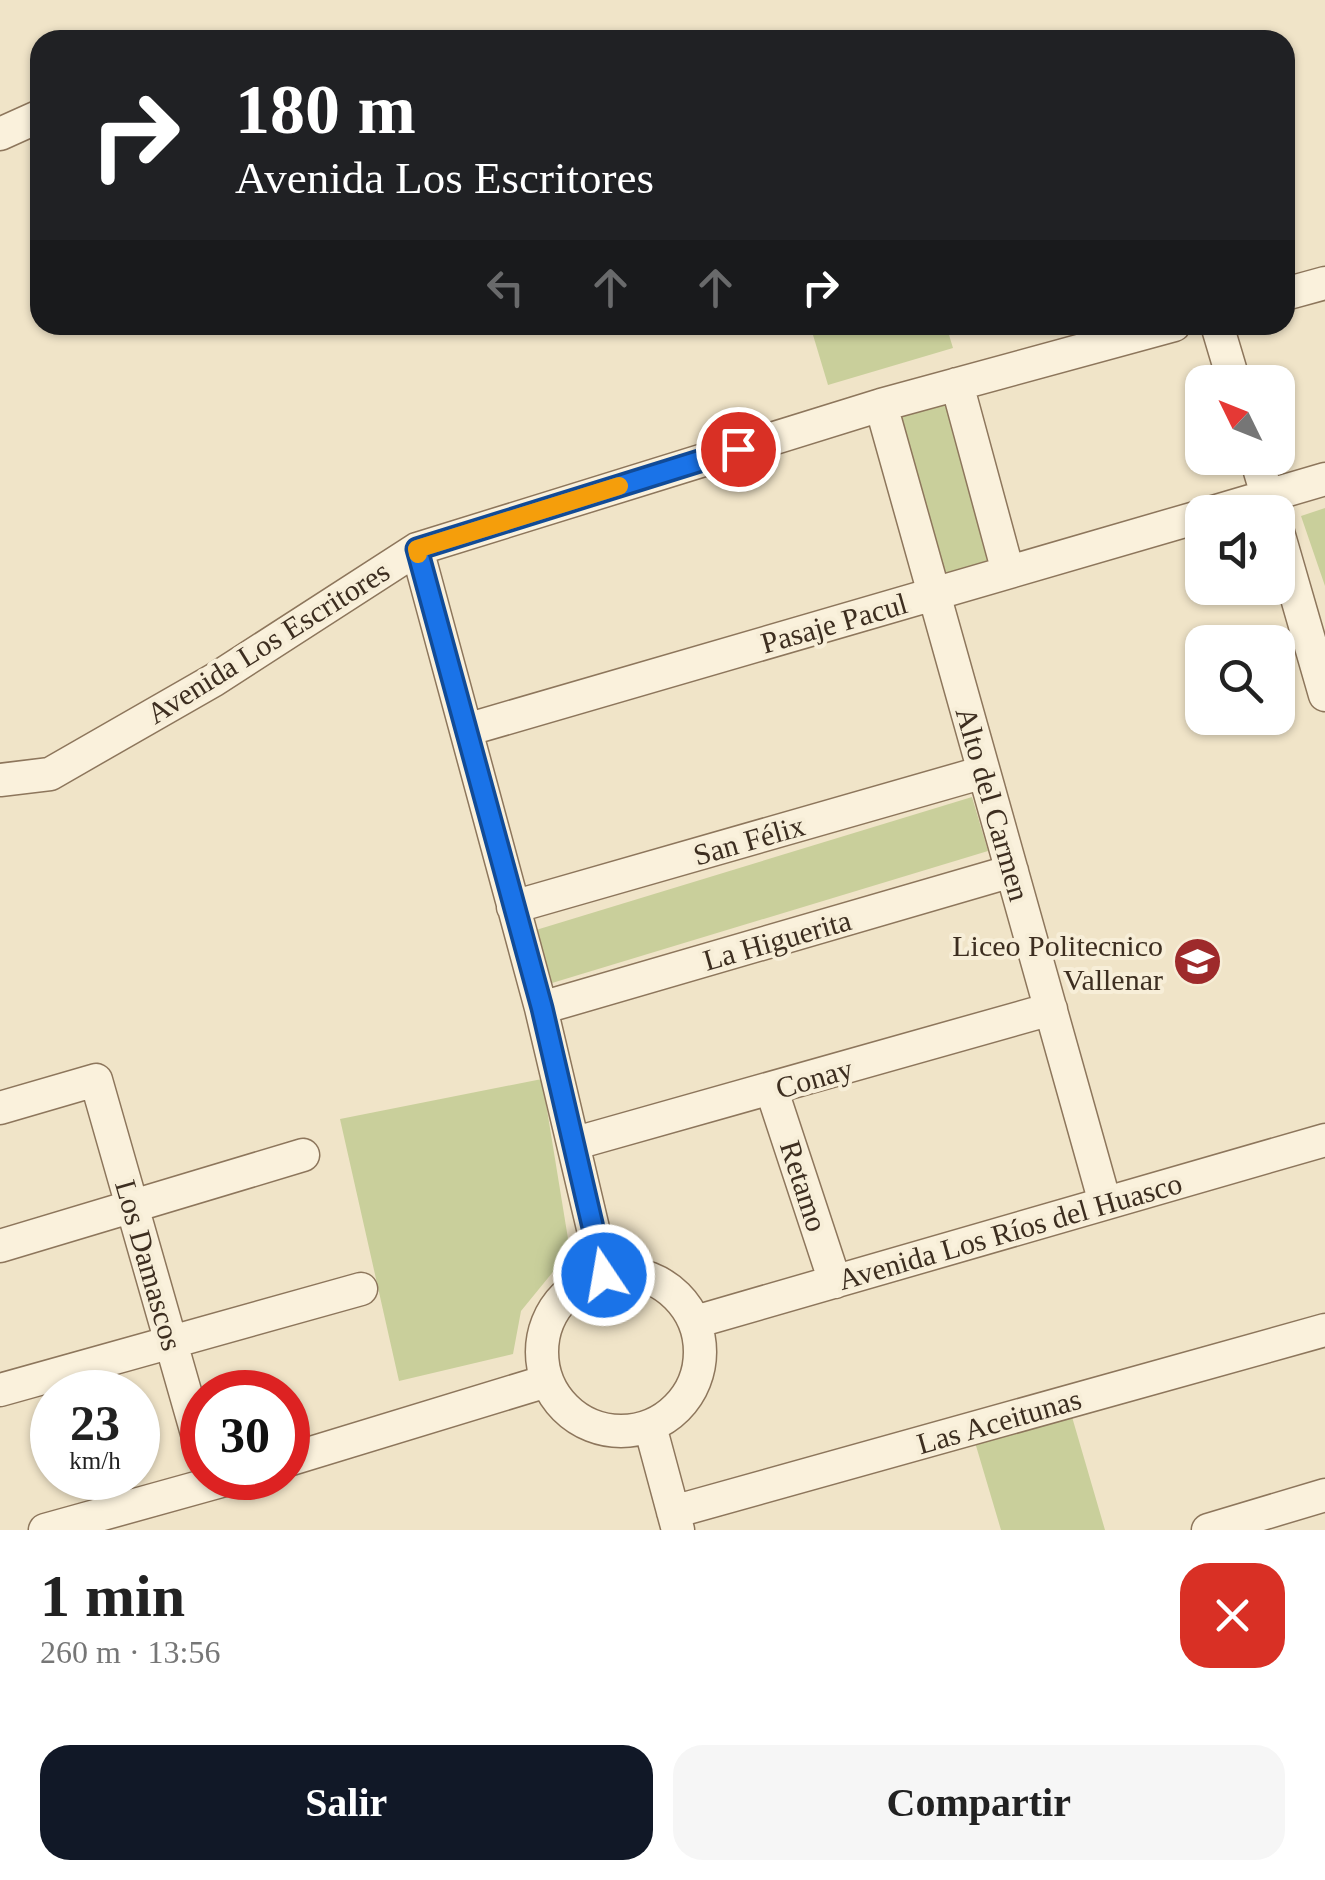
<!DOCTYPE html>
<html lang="es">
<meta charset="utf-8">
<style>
:root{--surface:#fff;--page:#f6f6f6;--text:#222;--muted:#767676;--accent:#111827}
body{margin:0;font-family:Georgia,serif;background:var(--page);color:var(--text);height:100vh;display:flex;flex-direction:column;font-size:38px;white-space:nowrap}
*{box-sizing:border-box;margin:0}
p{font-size:32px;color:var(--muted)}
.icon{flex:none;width:55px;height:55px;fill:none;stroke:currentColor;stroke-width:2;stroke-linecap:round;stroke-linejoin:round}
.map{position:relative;height:1530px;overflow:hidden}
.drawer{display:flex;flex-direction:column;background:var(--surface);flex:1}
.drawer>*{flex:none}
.top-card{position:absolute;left:30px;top:30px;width:1265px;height:305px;border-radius:30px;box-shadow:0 2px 8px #0004;background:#202124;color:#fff;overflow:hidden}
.needle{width:65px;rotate:313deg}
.controls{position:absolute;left:1185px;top:365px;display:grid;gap:20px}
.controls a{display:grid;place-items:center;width:110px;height:110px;border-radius:20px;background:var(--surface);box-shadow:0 2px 8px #0004;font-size:50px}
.speed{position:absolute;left:30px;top:1370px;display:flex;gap:20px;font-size:50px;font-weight:700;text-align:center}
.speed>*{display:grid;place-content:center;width:130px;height:130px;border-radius:50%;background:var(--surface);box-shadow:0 2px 8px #0004;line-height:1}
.speed small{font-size:25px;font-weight:400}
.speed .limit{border:15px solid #d22;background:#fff;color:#111}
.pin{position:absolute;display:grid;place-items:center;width:85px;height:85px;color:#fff;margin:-42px;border:5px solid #fff;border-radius:50%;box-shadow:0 2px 10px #0007}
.me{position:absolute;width:110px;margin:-55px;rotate:348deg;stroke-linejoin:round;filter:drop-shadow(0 0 8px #0008)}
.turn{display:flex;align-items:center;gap:35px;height:210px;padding:0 40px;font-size:45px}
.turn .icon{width:130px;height:130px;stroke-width:2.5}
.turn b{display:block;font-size:70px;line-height:85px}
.lanes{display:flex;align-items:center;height:95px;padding:0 40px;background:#0003;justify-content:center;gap:50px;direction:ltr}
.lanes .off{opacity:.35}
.round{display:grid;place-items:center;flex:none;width:105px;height:105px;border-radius:30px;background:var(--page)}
.summary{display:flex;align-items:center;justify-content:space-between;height:170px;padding:0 40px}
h1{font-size:60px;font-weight:700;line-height:75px}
.button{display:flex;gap:20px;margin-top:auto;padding:20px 40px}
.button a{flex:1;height:115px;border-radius:30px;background:var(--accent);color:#fff;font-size:40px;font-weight:700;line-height:115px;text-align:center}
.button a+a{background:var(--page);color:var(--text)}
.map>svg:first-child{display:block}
.green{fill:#c9cf9b}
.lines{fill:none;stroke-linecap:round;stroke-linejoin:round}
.minor-casing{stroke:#8d765c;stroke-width:35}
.minor{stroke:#faf1dc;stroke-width:32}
.route-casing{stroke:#114b97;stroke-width:25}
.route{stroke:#1a73e8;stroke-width:18}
.slow{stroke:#f59e0b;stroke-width:18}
.labels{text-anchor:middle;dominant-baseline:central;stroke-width:8;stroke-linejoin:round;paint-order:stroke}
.street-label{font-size:30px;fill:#3d2e20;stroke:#f7eed8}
.poi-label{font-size:30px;fill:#3d2e20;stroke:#f7eed8;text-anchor:end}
</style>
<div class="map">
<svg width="1325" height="1530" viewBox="0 0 1325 1530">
<rect width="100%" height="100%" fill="#f0e4c8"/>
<path class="green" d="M 810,325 L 946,325 L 953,348 L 828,385 Z
M 956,387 L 1006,570 L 935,591 L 882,406 Z
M 1325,508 L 1325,586 L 1301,516 Z
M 972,797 L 988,851 L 552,983 L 536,930 Z
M 542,1079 L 570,1251 L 521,1311 L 513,1354 L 399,1381 L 340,1119 Z
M 1070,1410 L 1105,1530 L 1001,1530 L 974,1439 Z"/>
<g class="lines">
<defs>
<path id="minor" d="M 0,134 L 40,116
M 1285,294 L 1325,283
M 1217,325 L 1234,382
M 957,384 L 1008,572
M 881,405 L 1105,1203
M 1256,458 L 1272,512
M 1213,512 L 1325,479
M 1278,532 L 1325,695
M 417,549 L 541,1008 L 604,1275
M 466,730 L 1202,516
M 0,780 L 50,774 L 214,680 L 417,549 L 881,405 L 1174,325
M 513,907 L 984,772
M 541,1008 L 1012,871
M 772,1091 L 835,1282
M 0,1108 L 96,1080 L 202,1451
M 576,1143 L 1051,1009
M 0,1246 L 303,1155
M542 1352a79 79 0 1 1 158 0a79 79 0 1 1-158 0Z
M 695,1322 L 1325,1140
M 0,1390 L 361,1289
M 650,1426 L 678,1530
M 288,1460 L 547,1381
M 673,1512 L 1325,1330
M 45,1530 L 232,1478
M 1208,1530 L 1325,1495"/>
</defs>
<use href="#minor" class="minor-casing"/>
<use href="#minor" class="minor"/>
</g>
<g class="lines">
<defs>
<path id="route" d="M 604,1275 L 542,1008 L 417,549 L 738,449"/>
</defs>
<use href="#route" class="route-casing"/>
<use href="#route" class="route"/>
<path class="slow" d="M 418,554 L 417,549 L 619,486"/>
</g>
<defs>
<symbol id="school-disc" viewBox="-11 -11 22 22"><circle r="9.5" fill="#9e2a2b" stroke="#f7eed8"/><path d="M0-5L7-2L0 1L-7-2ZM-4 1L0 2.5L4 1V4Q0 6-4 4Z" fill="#fff"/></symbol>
</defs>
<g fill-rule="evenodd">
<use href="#school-disc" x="1170" y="934" width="55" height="55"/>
</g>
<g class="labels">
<g class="street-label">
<text transform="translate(834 623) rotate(-16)">Pasaje Pacul</text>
<text transform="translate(268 642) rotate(-32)">Avenida Los Escritores</text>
<text transform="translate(993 804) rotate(74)">Alto del Carmen</text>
<text transform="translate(749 840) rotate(-16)">San Félix</text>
<text transform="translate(777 940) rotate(-16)">La Higuerita</text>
<text transform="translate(814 1078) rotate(-16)">Conay</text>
<text transform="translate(804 1186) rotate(72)">Retamo</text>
<text transform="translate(1010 1231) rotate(-16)">Avenida Los Ríos del Huasco</text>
<text transform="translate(149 1265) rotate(74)">Los Damascos</text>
<text transform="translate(999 1421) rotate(-16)">Las Aceitunas</text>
</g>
<g class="poi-label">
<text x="1163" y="945">Liceo Politecnico<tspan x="1163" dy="34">Vallenar</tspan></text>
</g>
</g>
</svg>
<div class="controls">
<a><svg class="needle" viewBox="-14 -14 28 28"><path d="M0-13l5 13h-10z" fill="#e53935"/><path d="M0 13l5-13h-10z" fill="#767676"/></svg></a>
<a><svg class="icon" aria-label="sound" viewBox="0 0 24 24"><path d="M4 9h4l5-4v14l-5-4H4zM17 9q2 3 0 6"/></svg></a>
<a><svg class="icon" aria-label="search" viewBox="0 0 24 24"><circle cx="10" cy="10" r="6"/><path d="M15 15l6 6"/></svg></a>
</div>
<div class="speed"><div>23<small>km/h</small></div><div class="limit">30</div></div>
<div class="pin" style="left:738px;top:449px;background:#d93025"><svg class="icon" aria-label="arrive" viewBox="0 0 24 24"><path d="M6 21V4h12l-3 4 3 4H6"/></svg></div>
<svg class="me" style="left:604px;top:1275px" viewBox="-20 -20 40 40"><circle r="17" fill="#1a73e8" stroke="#fff" stroke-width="3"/><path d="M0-11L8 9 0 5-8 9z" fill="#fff"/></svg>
<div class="top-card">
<div class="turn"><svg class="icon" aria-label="right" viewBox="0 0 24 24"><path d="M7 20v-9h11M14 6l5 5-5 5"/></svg><div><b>180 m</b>Avenida Los Escritores</div></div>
<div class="lanes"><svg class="icon off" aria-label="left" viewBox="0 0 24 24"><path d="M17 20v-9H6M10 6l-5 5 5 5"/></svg><svg class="icon off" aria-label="ahead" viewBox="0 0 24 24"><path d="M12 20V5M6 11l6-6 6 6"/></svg><svg class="icon off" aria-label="ahead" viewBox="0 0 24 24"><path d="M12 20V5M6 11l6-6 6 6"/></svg><svg class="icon" aria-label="right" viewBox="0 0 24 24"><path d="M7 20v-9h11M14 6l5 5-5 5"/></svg></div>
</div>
</div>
<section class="drawer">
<div class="summary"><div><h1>1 min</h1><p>260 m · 13:56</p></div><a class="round" style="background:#d93025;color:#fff"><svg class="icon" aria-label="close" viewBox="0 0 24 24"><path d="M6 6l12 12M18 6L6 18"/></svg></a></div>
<div class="button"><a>Salir</a><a>Compartir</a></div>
</section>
